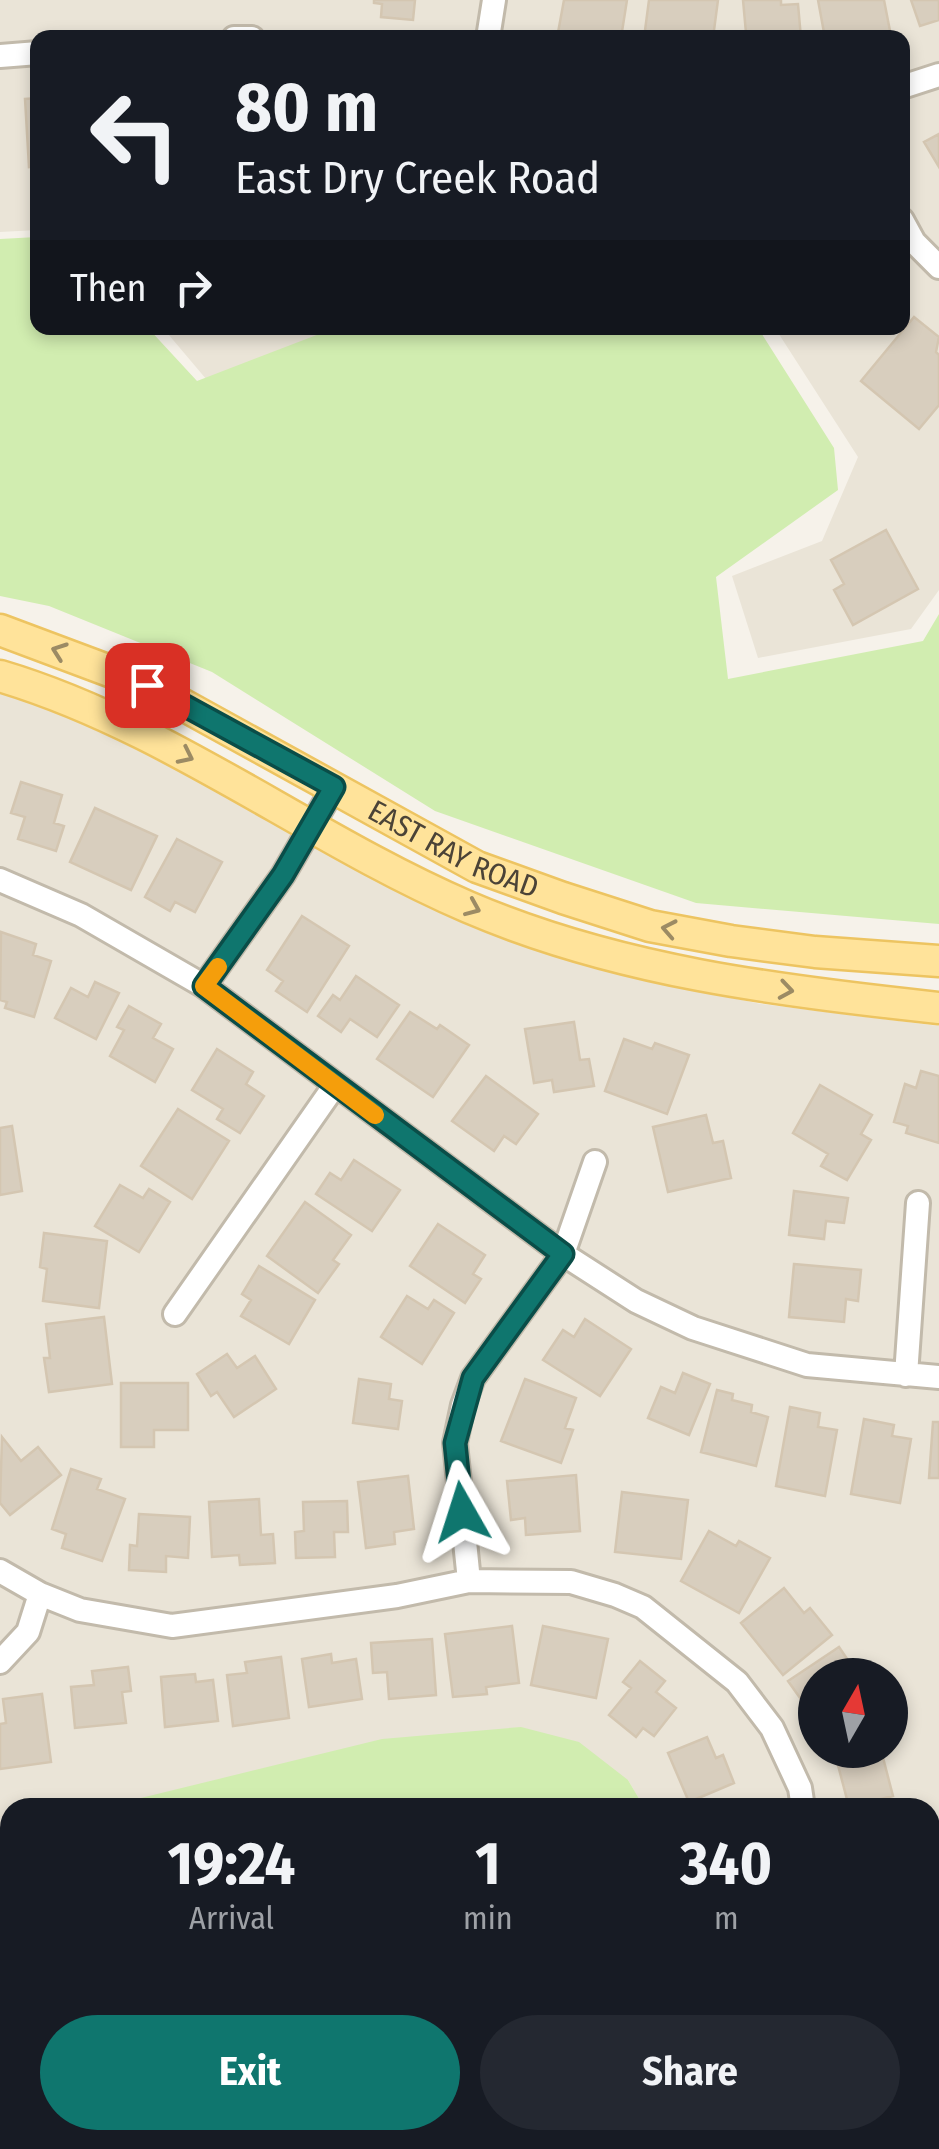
<!DOCTYPE html>
<style>
:root{--surface:#171b24;--page:#242831;--text:#f1f3f6;--muted:#9ea1a6;--accent:#0f766e}
body{margin:0;font-family:"Fira Sans Condensed",sans-serif;background:var(--page);color:var(--text);height:100vh;display:flex;flex-direction:column;font-size:38px;white-space:nowrap}
*{box-sizing:border-box;margin:0}
p{font-size:32px;color:var(--muted)}
.icon{flex:none;width:55px;height:55px;fill:none;stroke:currentColor;stroke-width:2;stroke-linecap:round;stroke-linejoin:round}
.map{position:relative;flex:1;overflow:hidden}
.details{position:absolute;left:0px;top:1798px;width:940px;height:352px;display:flex;flex-direction:column;background:var(--surface);border-radius:30px 30px 0 0;box-shadow:0 5px 15px #0003}
.details>*{flex:none}
.hud{position:absolute;left:30px;top:30px;width:880px;height:305px;border-radius:20px;box-shadow:0 5px 15px #0003;background:#171b24;color:var(--text);overflow:hidden}
.needle{width:65px;rotate:9deg}
.controls{position:absolute;left:798px;top:1658px;display:grid;gap:20px}
.controls a{display:grid;place-items:center;width:110px;height:110px;border-radius:50%;background:var(--surface);box-shadow:0 5px 15px #0003;font-size:50px}
.pin{position:absolute;display:grid;place-items:center;width:85px;height:85px;color:#fff;margin:-42px;border-radius:20px;box-shadow:0 5px 15px #0006}
.me{position:absolute;width:110px;margin:-55px;rotate:354deg;stroke-linejoin:round;filter:drop-shadow(0 0 8px #0008)}
.turn{display:flex;align-items:center;gap:35px;height:210px;padding:0 40px;font-size:45px}
.turn .icon{width:130px;height:130px;stroke-width:2.5}
.turn b{display:block;font-size:70px;line-height:85px}
.then{display:flex;align-items:center;height:95px;padding:0 40px;background:#0003;gap:20px;font-size:38px}
.eta{display:flex;justify-content:space-evenly;align-items:center;height:170px;text-align:center}
.eta b{font-size:60px;font-weight:700;line-height:70px}
.action{display:flex;gap:20px;margin-top:auto;padding:20px 40px}
.action a{flex:1;height:115px;border-radius:60px;background:var(--accent);color:#fff;font-size:40px;font-weight:700;line-height:115px;text-align:center}
.action a+a{background:var(--page);color:var(--text)}
.map>svg:first-child{display:block}
.residential{fill:#eae4d7;fill-rule:evenodd}
.green{fill:#d1edb0}
.building{fill:#d8cebe;stroke:#d4c6b1;stroke-width:2.5}
.lines{fill:none;stroke-linecap:round;stroke-linejoin:round}
.minor-casing{stroke:#c2baab;stroke-width:28}
.major-casing{stroke:#edc461;stroke-width:35}
.minor{stroke:#fff;stroke-width:22}
.major{stroke:#ffe39a;stroke-width:30}
.oneway{stroke:#9c8b64}
.route-casing{stroke:#0a4d48;stroke-width:25}
.route{stroke:#0f766e;stroke-width:18}
.slow{stroke:#f59e0b;stroke-width:18}
.labels{text-anchor:middle;dominant-baseline:central;stroke-width:10;stroke-linejoin:round;paint-order:stroke}
.street-label{font-size:30px;fill:#4b4337;stroke:#fff}
</style>
<div class="map">
<svg width="939" height="2149" viewBox="0 0 939 2149">
<rect width="100%" height="100%" fill="#f6f2ea"/>
<path class="residential" d="M 0,0 L 939,0 L 939,590 L 911,629 L 758,658 L 732,576 L 822,541 L 858,457 L 775,328 L 902,328 L 902,38 L 38,38 L 37,230 L 0,232 Z
M 163,328 L 338,328 L 212,386 Z
M 0,692 L 99,729 L 210,785 L 409,896 L 472,925 L 640,979 L 761,1004 L 939,1026 L 939,2125 L 930,2126 L 930,1808 L 644,1807 L 628,1780 L 236,1777 L 104,1807 L 10,1808 L 10,1827 L 0,1829 ZM 815,1675 L 890,1675 L 890,1750 L 815,1750 Z
M 119,2140 L 349,2140 L 341,2149 L 122,2149 Z
M 536,2140 L 852,2140 L 800,2149 L 521,2149 Z"/>
<path class="green" d="M 37,237 L 38,328 L 148,328 L 197,381 L 335,328 L 744,328 L 760,331 L 834,448 L 838,490 L 716,577 L 728,679 L 923,641 L 939,614 L 939,924 L 696,903 L 435,811 L 212,672 L 49,606 L 0,596 L 0,239 Z
M 521,1727 L 579,1742 L 628,1780 L 644,1807 L 104,1807 L 382,1739 Z
M 10,1827 L 10,2140 L 119,2140 L 121,2149 L 0,2149 L 0,1829 Z
M 939,2125 L 939,2149 L 800,2149 L 852,2140 L 930,2140 L 930,2126 Z
M 349,2140 L 536,2140 L 521,2149 L 341,2149 Z"/>
<path class="building" d="M 374,0 L 415,0 L 413,20 L 381,17 L 382,4 L 374,3 Z
M 564,0 L 627,0 L 621,38 L 557,38 Z
M 649,0 L 718,0 L 713,38 L 644,38 Z
M 743,0 L 781,0 L 781,5 L 798,4 L 801,38 L 740,38 L 740,34 L 746,33 Z
M 818,0 L 884,0 L 891,36 L 825,38 Z
M 911,0 L 939,0 L 939,20 L 920,26 Z
M 38,98 L 38,166 L 29,167 L 25,99 Z
M 939,134 L 939,167 L 924,142 Z
M 914,317 L 939,337 L 936,352 L 939,355 L 939,405 L 919,429 L 861,381 Z
M 886,530 L 918,589 L 853,625 L 834,590 L 844,584 L 831,560 Z
M 21,782 L 62,795 L 54,823 L 64,826 L 56,851 L 18,839 L 25,817 L 11,813 Z
M 95,808 L 157,836 L 131,890 L 70,862 Z
M 177,839 L 222,862 L 195,912 L 175,902 L 170,911 L 145,897 Z
M 302,916 L 349,946 L 307,1012 L 276,991 L 283,981 L 267,970 Z
M 1,932 L 36,944 L 33,955 L 51,961 L 34,1017 L 5,1008 L 7,1002 L 0,1000 Z
M 356,976 L 399,1005 L 377,1037 L 350,1019 L 341,1032 L 318,1016 L 333,995 L 340,1000 Z
M 95,982 L 119,993 L 96,1039 L 55,1018 L 71,988 L 88,997 Z
M 129,1006 L 161,1024 L 153,1038 L 173,1049 L 155,1082 L 110,1056 L 124,1030 L 117,1027 Z
M 410,1012 L 437,1029 L 440,1025 L 469,1045 L 433,1097 L 377,1059 Z
M 574,1022 L 580,1060 L 589,1059 L 594,1086 L 554,1092 L 552,1080 L 534,1083 L 525,1029 Z
M 624,1039 L 652,1049 L 655,1043 L 689,1055 L 667,1114 L 605,1091 Z
M 217,1049 L 253,1072 L 246,1084 L 264,1096 L 240,1133 L 217,1119 L 223,1109 L 192,1090 Z
M 921,1071 L 939,1076 L 939,1143 L 906,1133 L 908,1126 L 894,1122 L 905,1084 L 916,1088 Z
M 486,1076 L 538,1114 L 516,1144 L 504,1136 L 494,1151 L 452,1121 Z
M 820,1085 L 872,1115 L 861,1134 L 871,1140 L 847,1180 L 821,1166 L 828,1154 L 793,1133 Z
M 178,1109 L 229,1141 L 192,1199 L 141,1166 Z
M 706,1115 L 713,1143 L 723,1141 L 731,1178 L 668,1192 L 653,1127 Z
M 12,1126 L 22,1191 L 0,1195 L 0,1128 Z
M 354,1160 L 400,1190 L 372,1231 L 316,1194 L 330,1173 L 341,1180 Z
M 120,1185 L 143,1198 L 149,1189 L 170,1202 L 139,1252 L 95,1226 Z
M 794,1191 L 848,1198 L 844,1223 L 826,1221 L 824,1239 L 789,1235 Z
M 305,1202 L 351,1235 L 333,1260 L 339,1264 L 318,1293 L 267,1256 Z
M 438,1224 L 485,1255 L 473,1274 L 481,1279 L 465,1303 L 410,1266 Z
M 44,1233 L 107,1241 L 99,1308 L 43,1301 L 47,1269 L 40,1267 Z
M 794,1264 L 861,1270 L 858,1301 L 846,1299 L 844,1322 L 789,1317 Z
M 259,1266 L 315,1300 L 289,1344 L 241,1316 L 251,1300 L 242,1294 Z
M 407,1296 L 428,1309 L 434,1300 L 454,1313 L 422,1364 L 381,1337 Z
M 104,1317 L 112,1384 L 49,1392 L 44,1358 L 50,1358 L 46,1324 Z
M 585,1319 L 631,1349 L 600,1396 L 543,1360 L 563,1330 L 574,1337 Z
M 227,1354 L 237,1368 L 255,1356 L 276,1389 L 234,1417 L 217,1392 L 211,1396 L 197,1374 Z
M 683,1373 L 710,1384 L 689,1435 L 648,1418 L 661,1387 L 675,1393 Z
M 359,1379 L 391,1384 L 389,1399 L 402,1401 L 398,1429 L 353,1423 Z
M 525,1379 L 576,1398 L 565,1428 L 573,1430 L 561,1463 L 501,1441 Z
M 121,1383 L 188,1383 L 188,1430 L 154,1430 L 154,1447 L 121,1447 Z
M 717,1390 L 733,1394 L 732,1400 L 752,1405 L 751,1412 L 768,1417 L 756,1466 L 701,1452 Z
M 790,1407 L 820,1413 L 818,1427 L 837,1430 L 825,1496 L 776,1486 Z
M 864,1419 L 894,1425 L 892,1436 L 911,1439 L 900,1503 L 851,1494 Z
M 933,1422 L 939,1422 L 939,1478 L 929,1478 Z
M 2,1437 L 21,1461 L 38,1447 L 61,1475 L 10,1515 L 0,1503 Z
M 71,1469 L 101,1479 L 97,1489 L 125,1499 L 102,1561 L 62,1548 L 66,1534 L 52,1529 Z
M 576,1475 L 580,1531 L 526,1535 L 525,1518 L 511,1520 L 507,1481 Z
M 408,1476 L 414,1529 L 394,1532 L 395,1544 L 366,1548 L 358,1482 Z
M 622,1492 L 688,1500 L 681,1559 L 615,1552 Z
M 259,1499 L 261,1535 L 273,1534 L 275,1563 L 240,1565 L 239,1555 L 212,1557 L 209,1502 Z
M 347,1501 L 348,1532 L 334,1532 L 335,1557 L 296,1558 L 295,1532 L 304,1531 L 303,1502 Z
M 139,1514 L 190,1517 L 188,1558 L 166,1556 L 166,1572 L 129,1570 L 130,1545 L 137,1546 Z
M 709,1531 L 736,1546 L 739,1541 L 770,1558 L 739,1613 L 681,1581 Z
M 784,1588 L 804,1613 L 810,1608 L 832,1635 L 783,1675 L 741,1623 Z
M 512,1626 L 519,1683 L 486,1687 L 487,1694 L 453,1697 L 445,1634 Z
M 543,1626 L 608,1639 L 596,1698 L 531,1685 Z
M 432,1639 L 436,1695 L 389,1699 L 387,1672 L 373,1673 L 371,1643 Z
M 839,1647 L 858,1675 L 815,1675 L 815,1719 L 788,1681 Z
M 331,1654 L 332,1663 L 356,1659 L 362,1699 L 309,1707 L 302,1659 Z
M 281,1657 L 289,1718 L 233,1726 L 227,1675 L 247,1673 L 245,1662 Z
M 640,1661 L 665,1681 L 656,1692 L 676,1708 L 654,1736 L 643,1728 L 636,1737 L 609,1715 L 631,1688 L 623,1682 Z
M 128,1667 L 131,1691 L 122,1692 L 126,1723 L 75,1728 L 71,1687 L 94,1685 L 92,1671 Z
M 195,1674 L 196,1682 L 213,1680 L 218,1721 L 165,1727 L 161,1677 Z
M 42,1694 L 51,1762 L 0,1769 L 0,1724 L 6,1723 L 3,1699 Z
M 707,1737 L 716,1758 L 723,1755 L 734,1783 L 689,1802 L 668,1753 Z
M 834,1750 L 881,1750 L 893,1796 L 849,1807 Z
M 930,2028 L 936,2028 L 939,2047 L 939,2088 L 930,2089 Z
M 139,2140 L 229,2140 L 199,2149 L 142,2149 Z
M 624,2140 L 675,2140 L 681,2149 L 611,2149 Z"/>
<g class="lines">
<defs>
<path id="minor" d="M 234,38 L 252,38
M 488,38 L 494,0
M 0,56 L 38,53
M 902,87 L 939,75
M 902,220 L 914,242 L 939,267
M 0,880 L 81,915 L 204,986 L 563,1254 L 636,1301 L 693,1328 L 807,1365 L 939,1377
M 204,986 L 283,875 L 334,787
M 175,1314 L 335,1085
M 906,1375 L 918,1203
M 0,1571 L 40,1594 L 80,1610 L 172,1626 L 397,1596 L 469,1581 L 571,1582 L 615,1595 L 643,1607 L 737,1682 L 772,1728 L 800,1788 L 803,1808
M 469,1581 L 455,1443 L 463,1405 L 473,1378 L 563,1254 L 595,1162
M 0,1662 L 28,1632 L 40,1594
M 930,1978 L 939,1976
M 521,2149 L 536,2140"/>
<g id="major">
<path id="s1" d="M 0,630 L 147,685 L 477,867 L 563,898 L 650,926 L 731,941 L 815,952 L 939,961"/>
<path d="M 0,676 C 168,726 308,838 468,907 C 617,971 779,991 939,1008"/>
</g>
</defs>
<use href="#minor" class="minor-casing"/>
<use href="#major" class="major-casing"/>
<use href="#minor" class="minor"/>
<use href="#major" class="major"/>
</g>
<defs><path id="oneway-chevron" d="M-2-3.5L2.5 0L-2 3.5" fill="none" stroke-width="1.6" stroke-linecap="round" stroke-linejoin="round" transform="scale(2.5)"/></defs>
<g class="oneway">
<use href="#oneway-chevron" transform="translate(59 651) rotate(-160)"/>
<use href="#oneway-chevron" transform="translate(186 756) rotate(26)"/>
<use href="#oneway-chevron" transform="translate(473 908) rotate(23)"/>
<use href="#oneway-chevron" transform="translate(669 929) rotate(-169)"/>
<use href="#oneway-chevron" transform="translate(786 990) rotate(9)"/>
</g>
<g class="lines">
<defs>
<path id="route" d="M 147,685 L 334,787 L 283,875 L 204,986 L 563,1254 L 473,1378 L 455,1443 L 462,1512"/>
</defs>
<use href="#route" class="route-casing"/>
<use href="#route" class="route"/>
<path class="slow" d="M 218,967 L 204,986 L 375,1115"/>
</g>
<g class="labels">
<g class="street-label">
<text stroke="none"><textPath href="#s1" startOffset="505">EAST RAY ROAD</textPath></text>
</g>
</g>
</svg>
<div class="controls">
<a><svg class="needle" viewBox="-14 -14 28 28"><path d="M0-13l5 13h-10z" fill="#e53935"/><path d="M0 13l5-13h-10z" fill="#9ea1a6"/></svg></a>
</div>
<div class="pin" style="left:147px;top:685px;background:#d93025"><svg class="icon" aria-label="arrive" viewBox="0 0 24 24"><path d="M6 21V4h12l-3 4 3 4H6"/></svg></div>
<svg class="me" style="left:462px;top:1512px" viewBox="-20 -20 40 40"><path d="M0-17L14 15 0 8-14 15z" fill="#0f766e" stroke="#fff" stroke-width="4"/></svg>
<div class="hud">
<div class="turn"><svg class="icon" aria-label="left" viewBox="0 0 24 24"><path d="M17 20v-9H6M10 6l-5 5 5 5"/></svg><div><b>80 m</b>East Dry Creek Road</div></div>
<div class="then">Then<svg class="icon" aria-label="right" viewBox="0 0 24 24"><path d="M7 20v-9h11M14 6l5 5-5 5"/></svg></div>
</div>
<section class="details">
<div class="eta">
<div><b>19:24</b><p>Arrival</p></div>
<div><b>1</b><p>min</p></div>
<div><b>340</b><p>m</p></div>
</div>
<div class="action"><a>Exit</a><a>Share</a></div>
</section>
</div>
